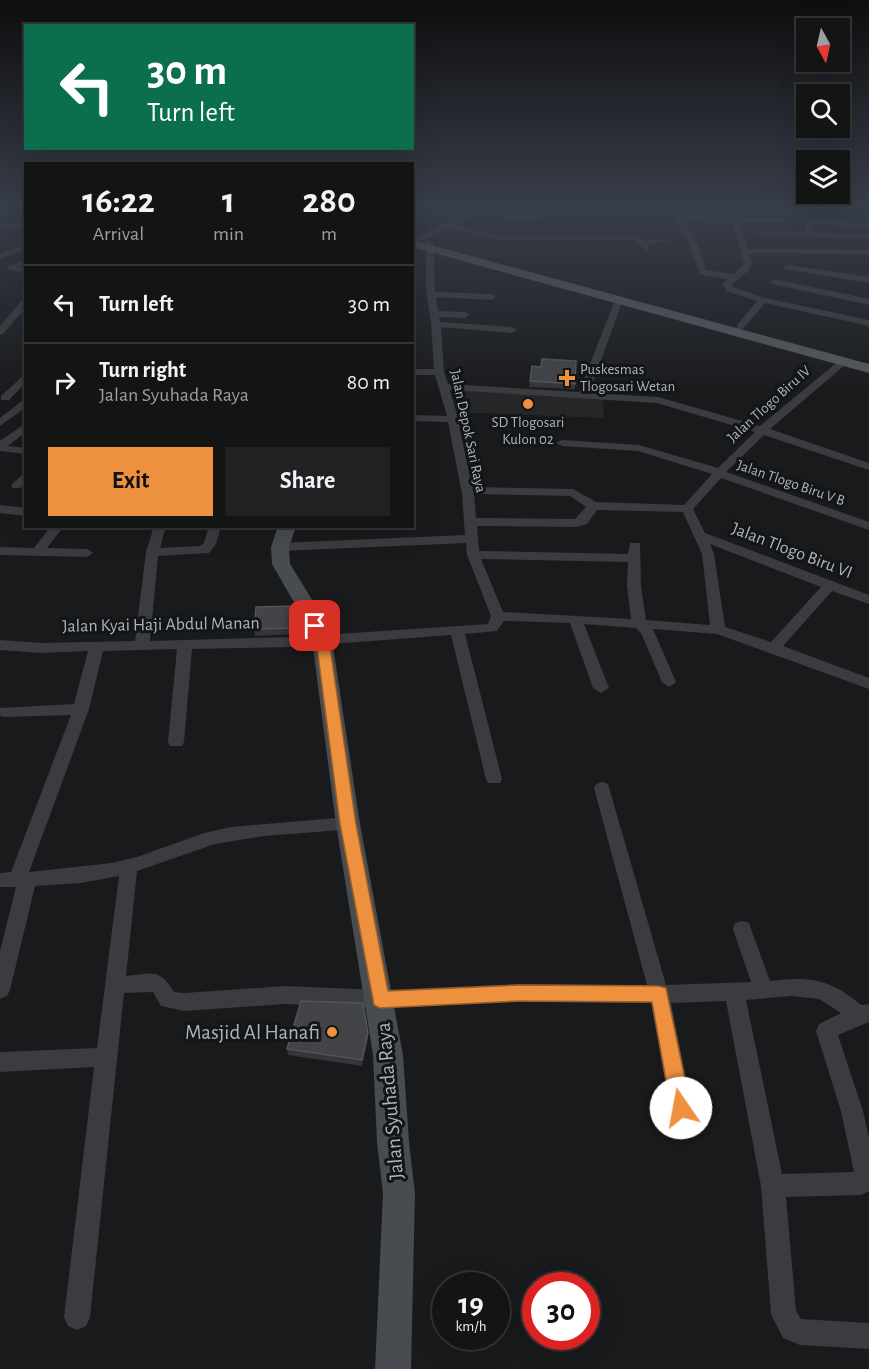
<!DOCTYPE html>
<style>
:root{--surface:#131414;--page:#202122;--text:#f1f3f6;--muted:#9d9ea0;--line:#323334;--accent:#ee913f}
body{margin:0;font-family:"Alegreya Sans",sans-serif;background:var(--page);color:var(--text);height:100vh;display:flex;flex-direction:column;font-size:22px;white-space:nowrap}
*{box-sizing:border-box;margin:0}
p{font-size:20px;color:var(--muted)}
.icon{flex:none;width:33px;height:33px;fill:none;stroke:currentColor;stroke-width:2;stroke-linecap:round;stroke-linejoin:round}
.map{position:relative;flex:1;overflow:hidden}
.side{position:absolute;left:24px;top:162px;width:390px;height:366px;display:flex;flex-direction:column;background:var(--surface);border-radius:0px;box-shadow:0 6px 24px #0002,0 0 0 2px var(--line)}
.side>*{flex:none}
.hud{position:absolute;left:24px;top:24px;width:390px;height:126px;border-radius:0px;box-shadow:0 6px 24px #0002,0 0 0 2px var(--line);background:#0b6e4f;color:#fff;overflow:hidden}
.needle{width:39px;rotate:172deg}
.fabs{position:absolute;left:796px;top:18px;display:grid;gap:12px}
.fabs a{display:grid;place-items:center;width:54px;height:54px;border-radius:0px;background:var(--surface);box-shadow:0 6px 24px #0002,0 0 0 2px var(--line);font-size:30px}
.speed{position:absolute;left:432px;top:1272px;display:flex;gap:12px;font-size:30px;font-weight:700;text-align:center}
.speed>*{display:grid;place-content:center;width:78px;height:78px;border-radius:50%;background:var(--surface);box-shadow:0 6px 24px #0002,0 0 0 2px var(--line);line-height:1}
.speed small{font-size:15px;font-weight:400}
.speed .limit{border:9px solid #d22;background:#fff;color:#111}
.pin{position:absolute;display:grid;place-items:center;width:51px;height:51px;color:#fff;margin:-26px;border-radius:12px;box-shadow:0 3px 9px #0006}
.me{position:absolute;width:66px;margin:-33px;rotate:348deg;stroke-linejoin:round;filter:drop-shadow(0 0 4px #0008)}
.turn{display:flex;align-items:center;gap:21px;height:126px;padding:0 24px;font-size:27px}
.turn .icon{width:78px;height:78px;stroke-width:2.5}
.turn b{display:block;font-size:42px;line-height:51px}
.eta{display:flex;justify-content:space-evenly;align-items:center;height:102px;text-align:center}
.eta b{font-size:36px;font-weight:700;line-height:42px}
.cta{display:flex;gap:12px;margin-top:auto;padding:12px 24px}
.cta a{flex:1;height:69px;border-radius:0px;background:var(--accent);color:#111;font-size:24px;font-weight:700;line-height:69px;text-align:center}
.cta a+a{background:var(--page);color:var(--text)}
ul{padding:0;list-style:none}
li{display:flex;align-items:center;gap:18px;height:78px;padding:0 24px;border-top:2px solid var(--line)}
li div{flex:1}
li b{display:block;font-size:22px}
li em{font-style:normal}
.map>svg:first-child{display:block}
.built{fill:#252628}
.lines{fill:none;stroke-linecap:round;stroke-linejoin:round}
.street{fill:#3a3c40;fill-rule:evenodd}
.secondary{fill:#484c50;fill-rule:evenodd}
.primary{fill:#565a5f;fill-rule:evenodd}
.wall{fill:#353639}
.shaded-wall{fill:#242527}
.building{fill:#424447;stroke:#525559;stroke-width:1.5}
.route{fill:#ee913f;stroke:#9b5e29;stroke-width:1.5}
.poi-dot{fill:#ee913f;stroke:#141516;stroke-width:2}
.labels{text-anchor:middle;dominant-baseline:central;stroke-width:6;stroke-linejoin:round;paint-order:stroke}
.far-poi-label{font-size:15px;fill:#acb3bb;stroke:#141516;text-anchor:start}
.far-street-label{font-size:15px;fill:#acb3bb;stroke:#141516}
.street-label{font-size:18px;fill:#acb3bb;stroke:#141516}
.near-poi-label{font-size:21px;fill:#acb3bb;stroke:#141516;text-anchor:end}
.near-street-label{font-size:21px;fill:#acb3bb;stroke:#141516}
</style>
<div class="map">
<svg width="869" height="1369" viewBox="0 0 869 1369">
<rect width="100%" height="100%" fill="#191a1b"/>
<path class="built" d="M 455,390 L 603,396 L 604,418 L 451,412 Z"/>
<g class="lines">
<path class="street" d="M 470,205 L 477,205 L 467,219 L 454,225 L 502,236 L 633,236 L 644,240 L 664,239 L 668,241 L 647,244 L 650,249 L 646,251 L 637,241 L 633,240 L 502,240 L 448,228 L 412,245 L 412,240 L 461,215 Z
M 554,205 L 803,208 L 807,210 L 810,219 L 869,223 L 869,227 L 812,224 L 815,233 L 869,235 L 869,239 L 759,235 L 755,233 L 756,231 L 807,232 L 804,223 L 739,221 L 748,249 L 869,250 L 869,254 L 749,253 L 752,263 L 748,271 L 731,285 L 733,287 L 765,298 L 869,320 L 869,326 L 765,303 L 743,329 L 737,329 L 737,325 L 757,301 L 726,291 L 723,284 L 728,279 L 706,276 L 699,273 L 689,243 L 672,212 L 679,210 L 682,217 L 802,219 L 800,212 ZM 685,221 L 732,221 L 744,263 L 734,274 L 706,270 L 697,243 Z
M 0,208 L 26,209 L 26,213 L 0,212 Z
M 506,216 L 538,216 L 542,218 L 538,220 L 503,220 Z
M 0,224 L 25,225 L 26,229 L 0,228 Z
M 426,240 L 433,242 L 435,292 L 492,294 L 496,297 L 492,300 L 436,297 L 438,311 L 465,312 L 469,315 L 465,318 L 439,317 L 440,322 L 512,327 L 517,330 L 512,333 L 441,327 L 444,372 L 448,384 L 579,392 L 615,300 L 619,297 L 623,300 L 589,393 L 658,397 L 760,426 L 840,360 L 846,360 L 846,364 L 770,429 L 869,463 L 869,470 L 764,435 L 726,472 L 869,522 L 869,530 L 721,478 L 693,509 L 705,533 L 869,595 L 869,604 L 832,591 L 783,646 L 869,678 L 869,689 L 717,634 L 653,629 L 676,682 L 669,687 L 662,682 L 641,633 L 636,628 L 584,624 L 609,688 L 601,693 L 593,688 L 570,623 L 504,621 L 497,631 L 465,634 L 502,779 L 500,783 L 488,783 L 486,779 L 451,635 L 292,647 L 192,649 L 184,742 L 182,746 L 170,746 L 168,742 L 177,649 L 103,651 L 89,709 L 29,872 L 112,863 L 137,857 L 204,833 L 231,827 L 348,817 L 354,819 L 357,824 L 354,829 L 264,836 L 215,844 L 137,871 L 126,976 C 152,974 159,967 174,992 L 184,993 L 285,986 L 380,990 L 520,984 L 647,985 L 594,788 L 596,784 L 602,782 L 608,784 L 666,985 L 751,982 L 733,929 L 735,923 L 742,921 L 749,923 L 751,929 L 770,981 C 809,976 831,979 861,1005 L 869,1004 L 869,1022 L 838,1035 L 863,1111 L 869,1138 L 869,1191 L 861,1195 L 786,1197 L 796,1311 L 801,1319 L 869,1323 L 869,1349 L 800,1345 L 783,1338 L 771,1314 L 761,1186 L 726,1001 L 671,1003 L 692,1108 L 689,1116 L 681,1119 L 673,1116 L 670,1108 L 651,1003 L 520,1002 L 380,1008 L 285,1004 L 184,1011 L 161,1006 L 153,992 L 124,993 L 90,1317 L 86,1326 L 77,1330 L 68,1326 L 64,1317 L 94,1067 L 0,1072 L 0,1052 L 97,1048 L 119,876 L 81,883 L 35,886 L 10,990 L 7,996 L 0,999 L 0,951 L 16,887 L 0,887 L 0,873 L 11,872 L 71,715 L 4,717 L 0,716 L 0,708 L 74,704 L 88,651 L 41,653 L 0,650 L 0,640 L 41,643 L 135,641 L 146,552 L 154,526 L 166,526 L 160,548 L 200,546 L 204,543 L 209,526 L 221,526 L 216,544 L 209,553 L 158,556 L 150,641 L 292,637 L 488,624 L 491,616 L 467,555 L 466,543 L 280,551 L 274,547 L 280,543 L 465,535 L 462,494 L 448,422 L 412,421 L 412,415 L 447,416 L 435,375 L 412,375 L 412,369 L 434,369 L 431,324 L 426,287 ZM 450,390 L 657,403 L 755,432 L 718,468 L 639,445 L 562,440 L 556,443 L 562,446 L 638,451 L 712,474 L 684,505 L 596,502 L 573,489 L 472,487 L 458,419 ZM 474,494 L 570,496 L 586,507 L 575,519 L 476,518 ZM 597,510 L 683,512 L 702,554 L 710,625 L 646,620 L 641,586 L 640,543 L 630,543 L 628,554 L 479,551 L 477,526 L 576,527 L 587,524 ZM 710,544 L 821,587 L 771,642 L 725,627 L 714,554 ZM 481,559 L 628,562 L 627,586 L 631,619 L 503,612 ZM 791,996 L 819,999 L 841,1013 L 819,1024 L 816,1031 L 841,1111 L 854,1172 L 782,1174 L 746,1000 Z
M 26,244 L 26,249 L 0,259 L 0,254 Z
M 26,259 L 26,264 L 17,267 L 26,269 L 26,274 L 5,268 Z
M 788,265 L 869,277 L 869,283 L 785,269 L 784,267 Z
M 775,279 L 869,299 L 869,305 L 772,284 L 771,282 Z
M 23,299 L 26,299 L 26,307 L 3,334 L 0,335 L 0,326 Z
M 26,373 L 26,382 L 9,400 L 1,400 L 1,396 Z
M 26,398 L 26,407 L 0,426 L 0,418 Z
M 26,423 L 26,432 L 8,446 L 26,448 L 26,454 L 0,451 L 0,441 Z
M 26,472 L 26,483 L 20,488 L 12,488 L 12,484 Z
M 0,505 L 26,508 L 26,516 L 0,513 Z
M 51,526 L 64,526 L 47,548 L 87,549 L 93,553 L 87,557 L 0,555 L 0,547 L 34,548 Z"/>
<path class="secondary" d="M 278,526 L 296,526 L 289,547 L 290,564 L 319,611 L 332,640 L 360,824 L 403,1055 L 409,1142 L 415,1194 L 411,1369 L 375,1369 L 383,1194 L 377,1142 L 373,1055 L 336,824 L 312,640 L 299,611 L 272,564 L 271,547 Z"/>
<path class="primary" d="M 412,240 L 869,364 L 869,373 L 412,247 Z"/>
</g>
<path class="wall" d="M 576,361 L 575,389 L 529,387 L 532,366 L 541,367 Z
M 296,606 L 297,634 L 255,636 L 254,629 Z
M 368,1040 L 362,1066 L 288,1055 L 287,1049 Z"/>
<path class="shaded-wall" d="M 368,1033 L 368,1040 L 362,1066 L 362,1060 Z"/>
<path class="building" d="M 542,359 L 576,361 L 575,384 L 530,381 L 532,366 L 541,367 Z
M 296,606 L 296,628 L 254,629 L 256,607 Z
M 301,1001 L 363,1003 L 368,1033 L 362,1060 L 287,1049 Z"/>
<linearGradient id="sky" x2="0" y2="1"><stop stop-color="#0e0e0f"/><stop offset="0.52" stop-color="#383e4a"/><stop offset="1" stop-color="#383e4a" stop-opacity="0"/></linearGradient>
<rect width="869" height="397" fill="url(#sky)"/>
<path class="route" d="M 315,622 L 320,623 L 329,640 L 356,824 L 388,991 L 520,985 L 659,986 L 666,988 L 691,1108 L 689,1115 L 681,1118 L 674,1115 L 671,1108 L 652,1002 L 520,1001 L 380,1008 L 374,1005 L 340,824 L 316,640 L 309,626 Z"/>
<g class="poi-dot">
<path d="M564 369h6v6h6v6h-6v6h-6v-6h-6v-6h6z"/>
<circle cx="528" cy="404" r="6"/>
<circle cx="332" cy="1032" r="6"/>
</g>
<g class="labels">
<g class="far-poi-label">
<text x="580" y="369">Puskesmas<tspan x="580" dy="17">Tlogosari Wetan</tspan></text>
<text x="528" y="422" text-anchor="middle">SD Tlogosari<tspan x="528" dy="17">Kulon 02</tspan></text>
</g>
<g class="far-street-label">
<text transform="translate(769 404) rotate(-42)">Jalan Tlogo Biru IV</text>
<text transform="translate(468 431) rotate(78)">Jalan Depok Sari Raya</text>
<text transform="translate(791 483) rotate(19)">Jalan Tlogo Biru V B</text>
</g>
<g class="street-label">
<text transform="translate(792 551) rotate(21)">Jalan Tlogo Biru VI</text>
<text transform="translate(161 625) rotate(-1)">Jalan Kyai Haji Abdul Manan</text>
</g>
<g class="near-poi-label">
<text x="320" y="1032">Masjid Al Hanafi</text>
</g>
<g class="near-street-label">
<text transform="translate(390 1101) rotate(-95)">Jalan Syuhada Raya</text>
</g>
</g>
</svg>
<div class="fabs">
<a><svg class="needle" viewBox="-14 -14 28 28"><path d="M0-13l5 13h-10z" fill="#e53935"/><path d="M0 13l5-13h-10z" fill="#9d9ea0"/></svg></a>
<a><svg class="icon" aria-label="search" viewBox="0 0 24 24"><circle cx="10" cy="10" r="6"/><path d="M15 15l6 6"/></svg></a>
<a><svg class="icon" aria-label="layers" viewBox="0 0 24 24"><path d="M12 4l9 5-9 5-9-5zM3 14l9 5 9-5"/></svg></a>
</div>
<div class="speed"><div>19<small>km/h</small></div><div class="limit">30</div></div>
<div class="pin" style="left:315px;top:626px;background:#d93025"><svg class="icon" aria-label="arrive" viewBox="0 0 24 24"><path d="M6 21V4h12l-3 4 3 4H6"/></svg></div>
<svg class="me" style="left:681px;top:1108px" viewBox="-20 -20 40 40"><circle r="19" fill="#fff"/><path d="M0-13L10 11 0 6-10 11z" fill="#ee913f"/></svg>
<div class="hud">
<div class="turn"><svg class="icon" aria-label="left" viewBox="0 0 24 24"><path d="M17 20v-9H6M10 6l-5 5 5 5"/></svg><div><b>30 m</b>Turn left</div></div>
</div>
<section class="side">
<div class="eta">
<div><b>16:22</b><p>Arrival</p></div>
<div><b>1</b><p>min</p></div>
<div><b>280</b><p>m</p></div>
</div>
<ul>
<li><svg class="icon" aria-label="left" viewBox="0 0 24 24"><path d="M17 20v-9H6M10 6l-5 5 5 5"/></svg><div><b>Turn left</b></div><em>30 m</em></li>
<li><svg class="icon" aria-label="right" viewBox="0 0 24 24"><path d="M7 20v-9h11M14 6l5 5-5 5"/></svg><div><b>Turn right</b><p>Jalan Syuhada Raya</p></div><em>80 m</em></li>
</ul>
<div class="cta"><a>Exit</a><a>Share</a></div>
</section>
</div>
